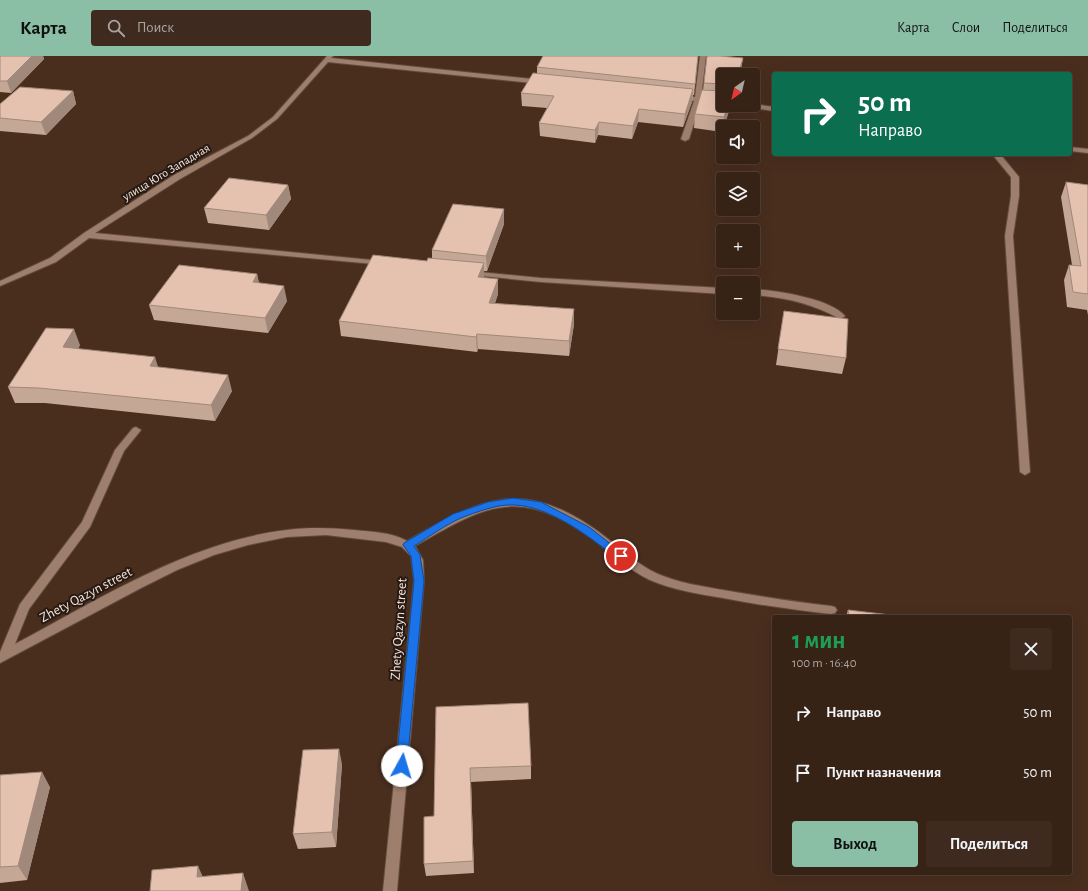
<!DOCTYPE html>
<html lang="ru">
<meta charset="utf-8">
<style>
:root{--surface:#372216;--page:#3e2a1f;--text:#f1f3f6;--muted:#aaa4a1;--line:#513f35;--accent:#8abfa5}
body{margin:0;font-family:"Alegreya Sans",sans-serif;background:var(--page);color:var(--text);height:100vh;display:flex;flex-direction:column;font-size:15px;white-space:nowrap}
*{box-sizing:border-box;margin:0}
p{font-size:13px;color:var(--muted)}
.icon{flex:none;width:22px;height:22px;fill:none;stroke:currentColor;stroke-width:2;stroke-linecap:round;stroke-linejoin:round}
.map{position:relative;flex:1;overflow:hidden}
.sheet{position:absolute;left:772px;top:559px;width:300px;height:260px;display:flex;flex-direction:column;background:var(--surface);border-radius:4px;box-shadow:0 4px 16px #0002,0 0 0 1px var(--line)}
.sheet>*{flex:none}
.banner{position:absolute;left:772px;top:16px;width:300px;height:84px;border-radius:4px;box-shadow:0 4px 16px #0002,0 0 0 1px var(--line);background:#0b6e4f;color:#fff;overflow:hidden}
.needle{width:26px;rotate:214deg}
.buttons{position:absolute;left:716px;top:12px;display:grid;gap:8px}
.buttons a{display:grid;place-items:center;width:44px;height:44px;border-radius:4px;background:var(--surface);box-shadow:0 4px 16px #0002,0 0 0 1px var(--line);font-size:20px}
.pin{position:absolute;display:grid;place-items:center;width:34px;height:34px;color:#fff;margin:-17px;border:2px solid #fff;border-radius:50%;box-shadow:0 1px 4px #0007}
.me{position:absolute;width:44px;margin:-22px;rotate:6deg;stroke-linejoin:round;filter:drop-shadow(0 0 3px #0008)}
.turn{display:flex;align-items:center;gap:14px;height:84px;padding:0 20px;font-size:18px}
.turn .icon{width:52px;height:52px;stroke-width:2.5}
.turn b{display:block;font-size:28px;line-height:34px}
.round{display:grid;place-items:center;flex:none;width:42px;height:42px;border-radius:4px;background:var(--page)}
.headline{display:flex;align-items:center;justify-content:space-between;height:68px;padding:0 20px}
h1{font-size:24px;font-weight:700;line-height:30px;color:#1e9e55}
.button{display:flex;gap:8px;margin-top:auto;padding:8px 20px}
.button a{flex:1;height:46px;border-radius:4px;background:var(--accent);color:#111;font-size:16px;font-weight:700;line-height:46px;text-align:center}
.button a+a{background:var(--page);color:var(--text)}
ul{padding:0;list-style:none}
li{display:flex;align-items:center;gap:12px;height:60px;padding:0 20px}
li div{flex:1}
li b{display:block;font-size:15px}
li em{font-style:normal}
header{display:flex;align-items:center;gap:24px;box-sizing:border-box;height:56px;padding:0 20px;background:var(--accent);color:#111}
header strong{font-size:19px}
nav{display:flex;gap:22px;margin-inline-start:auto;font-size:14px}
.search{width:280px;height:36px;background:var(--page);display:flex;align-items:center;gap:10px;box-sizing:border-box;padding:0 14px;border-radius:4px;color:var(--muted);font-size:15px}
.map>svg:first-child{display:block}
.lines{fill:none;stroke-linecap:round;stroke-linejoin:round}
.minor-casing{stroke:#624c3d;stroke-width:2}
.minor{fill:#9e7e6c;fill-rule:evenodd}
.wall{fill:#c5a796}
.shaded-wall{fill:#a0887a}
.building{fill:#e5c2af;stroke:#a0887a}
.route{fill:#1a73e8;stroke:#114b97}
.labels{text-anchor:middle;dominant-baseline:central;stroke-width:4;stroke-linejoin:round;paint-order:stroke}
.far-street-label{font-size:12px;fill:#f7e5db;stroke:#261a13}
.street-label{font-size:14px;fill:#f7e5db;stroke:#261a13}
</style>
<header>
<strong>Карта</strong>
<div class="search"><svg class="icon" aria-label="search" viewBox="0 0 24 24"><circle cx="10" cy="10" r="6"/><path d="M15 15l6 6"/></svg>Поиск</div>
<nav><a>Карта</a><a>Слои</a><a>Поделиться</a></nav>
</header>
<div class="map">
<svg width="1088" height="835" viewBox="0 0 1088 835">
<rect width="100%" height="100%" fill="#492e1e"/>
<g class="lines">
<defs>
<path id="minor" d="M 327,0 L 333,0 L 331,2 L 542,24 L 545,26 L 542,28 L 328,6 L 277,63 L 252,82 L 180,123 L 95,177 L 382,205 L 385,205 L 385,209 L 89,182 L 56,206 L 0,230 L 0,225 L 50,202 L 84,177 L 174,119 L 248,80 L 273,61 Z
M 700,0 L 706,0 L 701,42 L 723,44 L 723,48 L 701,45 L 689,83 L 685,85 L 681,83 L 694,45 L 679,43 L 676,41 L 679,39 L 695,41 Z
M 753,48 L 774,51 L 774,55 L 745,51 L 742,49 Z
M 1070,91 L 1088,93 L 1088,97 L 1070,95 Z
M 992,98 L 1000,98 L 1019,121 L 1019,140 L 1013,180 L 1030,416 L 1025,419 L 1020,416 L 1005,180 L 1011,140 L 1011,121 Z
M 469,215 L 541,222 L 723,232 L 723,238 L 541,226 L 472,219 L 469,219 L 468,217 Z
M 753,233 C 777,235 829,242 845,260 L 841,263 L 838,262 C 811,247 783,241 753,239 Z
M 136,371 L 141,374 L 124,395 L 90,471 L 29,553 L 15,588 C 99,543 191,485 287,474 C 310,471 332,472 354,474 C 372,476 391,476 407,485 C 482,442 522,421 599,476 C 619,491 636,508 658,518 C 679,527 701,530 723,534 C 759,540 795,546 831,550 L 835,551 L 837,554 L 835,557 L 831,558 C 795,554 759,549 723,542 C 699,538 673,534 650,524 C 628,514 611,496 591,482 C 518,429 485,450 415,490 L 423,504 L 424,525 L 397,835 L 383,835 L 414,525 L 411,500 L 402,491 L 386,486 L 326,479 L 287,481 L 248,489 L 214,499 L 177,514 L 141,532 L 0,607 L 0,596 L 20,548 L 82,466 L 115,394 L 133,372 Z"/>
</defs>
<use href="#minor" class="minor-casing"/>
<use href="#minor" class="minor"/>
</g>
<path class="wall" d="M 0,0 L 43,0 L 44,3 L 11,37 L 0,36 Z
M 707,0 L 743,2 L 740,19 L 723,19 L 723,49 L 731,49 L 722,76 L 694,72 L 695,58 L 703,34 Z
M 537,11 L 697,11 L 694,39 L 693,39 L 692,46 L 683,71 L 638,66 L 632,83 L 598,79 L 595,87 L 540,80 L 539,67 L 547,52 L 522,50 L 521,37 L 537,17 Z
M 73,35 L 76,48 L 46,79 L 0,75 L 0,48 Z
M 1066,126 L 1088,129 L 1088,259 L 1087,254 L 1067,251 L 1064,224 L 1069,209 L 1072,209 L 1061,141 Z
M 288,129 L 291,143 L 269,174 L 208,167 L 204,152 Z
M 504,153 L 504,168 L 487,215 L 484,215 L 484,222 L 498,223 L 498,238 L 495,247 L 574,268 L 569,300 L 478,293 L 477,296 L 341,280 L 339,265 L 427,205 L 432,202 L 432,194 Z
M 257,218 L 259,227 L 287,245 L 268,277 L 154,264 L 149,249 Z
M 784,255 L 846,302 L 842,318 L 776,309 Z
M 80,289 L 78,293 L 158,311 L 232,335 L 215,365 L 45,347 L 15,347 L 8,331 Z
M 848,554 L 891,561 L 846,561 Z
M 436,651 L 531,710 L 531,723 L 471,726 L 474,817 L 426,820 L 424,808 L 434,760 Z
M 342,708 L 336,791 L 298,793 L 293,778 Z
M 0,719 L 50,731 L 27,824 L 0,827 Z"/>
<path class="shaded-wall" d="M 32,0 L 43,0 L 44,3 L 11,37 L 7,25 Z
M 743,2 L 740,19 L 738,19 Z
M 693,33 L 692,46 L 683,71 L 685,58 Z
M 73,35 L 76,48 L 46,79 L 41,66 Z
M 728,49 L 731,49 L 724,71 L 723,71 L 722,76 L 724,61 Z
M 639,53 L 638,66 L 632,83 L 633,70 Z
M 599,66 L 598,79 L 595,87 L 595,74 Z
M 288,129 L 291,143 L 269,174 L 266,159 Z
M 504,153 L 504,168 L 487,215 L 486,200 Z
M 484,207 L 484,222 L 478,221 Z
M 257,218 L 260,233 L 253,226 Z
M 498,223 L 498,238 L 490,262 L 489,247 Z
M 284,230 L 287,245 L 268,277 L 265,262 Z
M 574,253 L 574,268 L 569,300 L 569,285 Z
M 74,273 L 80,289 L 69,307 L 63,291 Z
M 477,278 L 478,293 L 477,296 L 476,281 Z
M 155,301 L 160,317 L 150,310 Z
M 228,319 L 232,335 L 215,365 L 211,349 Z
M 339,693 L 342,708 L 336,791 L 332,776 Z
M 470,712 L 471,726 L 474,817 L 473,805 Z
M 42,716 L 50,731 L 27,824 L 18,810 Z
M 198,810 L 207,830 L 197,821 Z
M 243,817 L 249,835 L 241,835 Z"/>
<path class="building" d="M 0,0 L 32,0 L 7,25 L 0,25 Z
M 543,0 L 698,0 L 695,28 L 537,11 Z
M 707,0 L 720,0 L 743,2 L 738,19 L 723,19 L 723,28 L 704,27 Z
M 533,17 L 693,33 L 685,58 L 639,53 L 633,70 L 599,66 L 595,74 L 539,67 L 554,40 L 521,37 Z
M 20,31 L 73,35 L 41,66 L 0,62 L 0,48 Z
M 702,34 L 723,35 L 723,49 L 728,49 L 724,61 L 695,58 Z
M 229,122 L 288,129 L 266,159 L 204,152 Z
M 1066,126 L 1088,129 L 1088,238 L 1073,236 L 1069,209 L 1081,210 Z
M 453,148 L 504,153 L 486,200 L 432,194 Z
M 373,199 L 427,205 L 428,202 L 484,207 L 478,221 L 498,223 L 489,247 L 574,253 L 569,285 L 477,278 L 476,281 L 339,265 Z
M 179,209 L 257,218 L 253,226 L 284,230 L 265,262 L 149,249 Z
M 784,255 L 848,263 L 846,302 L 778,293 Z
M 46,272 L 74,273 L 63,291 L 155,301 L 150,310 L 228,319 L 211,349 L 39,332 L 8,331 Z
M 848,554 L 891,559 L 891,561 L 849,561 Z
M 528,647 L 531,710 L 470,712 L 473,805 L 424,808 L 424,761 L 434,760 L 436,651 Z
M 339,693 L 332,776 L 293,778 L 303,694 Z
M 42,716 L 18,810 L 0,811 L 0,719 Z
M 198,810 L 197,821 L 243,817 L 241,835 L 150,835 L 152,814 Z"/>
<path class="route" d="M 513,442 L 541,446 L 589,471 L 626,500 L 625,503 L 618,503 C 590,481 550,450 514,449 C 497,448 477,456 461,462 C 445,469 429,481 414,490 L 420,499 L 424,525 L 407,710 L 406,714 L 402,716 L 398,714 L 396,710 L 414,525 L 411,500 L 403,489 L 404,487 L 453,458 L 488,446 Z"/>
<g class="labels">
<g class="far-street-label">
<text transform="translate(166 116) rotate(-31)">улица Юго Западная</text>
</g>
<g class="street-label">
<text transform="translate(86 539) rotate(-28)">Zhety Qazyn street</text>
<text transform="translate(399 573) rotate(-86)">Zhety Qazyn street</text>
</g>
</g>
</svg>
<div class="buttons">
<a><svg class="needle" viewBox="-14 -14 28 28"><path d="M0-13l5 13h-10z" fill="#e53935"/><path d="M0 13l5-13h-10z" fill="#aaa4a1"/></svg></a>
<a><svg class="icon" aria-label="sound" viewBox="0 0 24 24"><path d="M4 9h4l5-4v14l-5-4H4zM17 9q2 3 0 6"/></svg></a>
<a><svg class="icon" aria-label="layers" viewBox="0 0 24 24"><path d="M12 4l9 5-9 5-9-5zM3 14l9 5 9-5"/></svg></a>
<a>+</a>
<a>−</a>
</div>
<div class="pin" style="left:621px;top:500px;background:#d93025"><svg class="icon" aria-label="arrive" viewBox="0 0 24 24"><path d="M6 21V4h12l-3 4 3 4H6"/></svg></div>
<svg class="me" style="left:402px;top:710px" viewBox="-20 -20 40 40"><circle r="19" fill="#fff"/><path d="M0-13L10 11 0 6-10 11z" fill="#1a73e8"/></svg>
<div class="banner">
<div class="turn"><svg class="icon" aria-label="right" viewBox="0 0 24 24"><path d="M7 20v-9h11M14 6l5 5-5 5"/></svg><div><b>50 m</b>Направо</div></div>
</div>
<section class="sheet">
<div class="headline"><div><h1>1 мин</h1><p>100 m · 16:40</p></div><a class="round"><svg class="icon" aria-label="close" viewBox="0 0 24 24"><path d="M6 6l12 12M18 6L6 18"/></svg></a></div>
<ul>
<li><svg class="icon" aria-label="right" viewBox="0 0 24 24"><path d="M7 20v-9h11M14 6l5 5-5 5"/></svg><div><b>Направо</b></div><em>50 m</em></li>
<li><svg class="icon" aria-label="arrive" viewBox="0 0 24 24"><path d="M6 21V4h12l-3 4 3 4H6"/></svg><div><b>Пункт назначения</b></div><em>50 m</em></li>
</ul>
<div class="button"><a>Выход</a><a>Поделиться</a></div>
</section>
</div>
